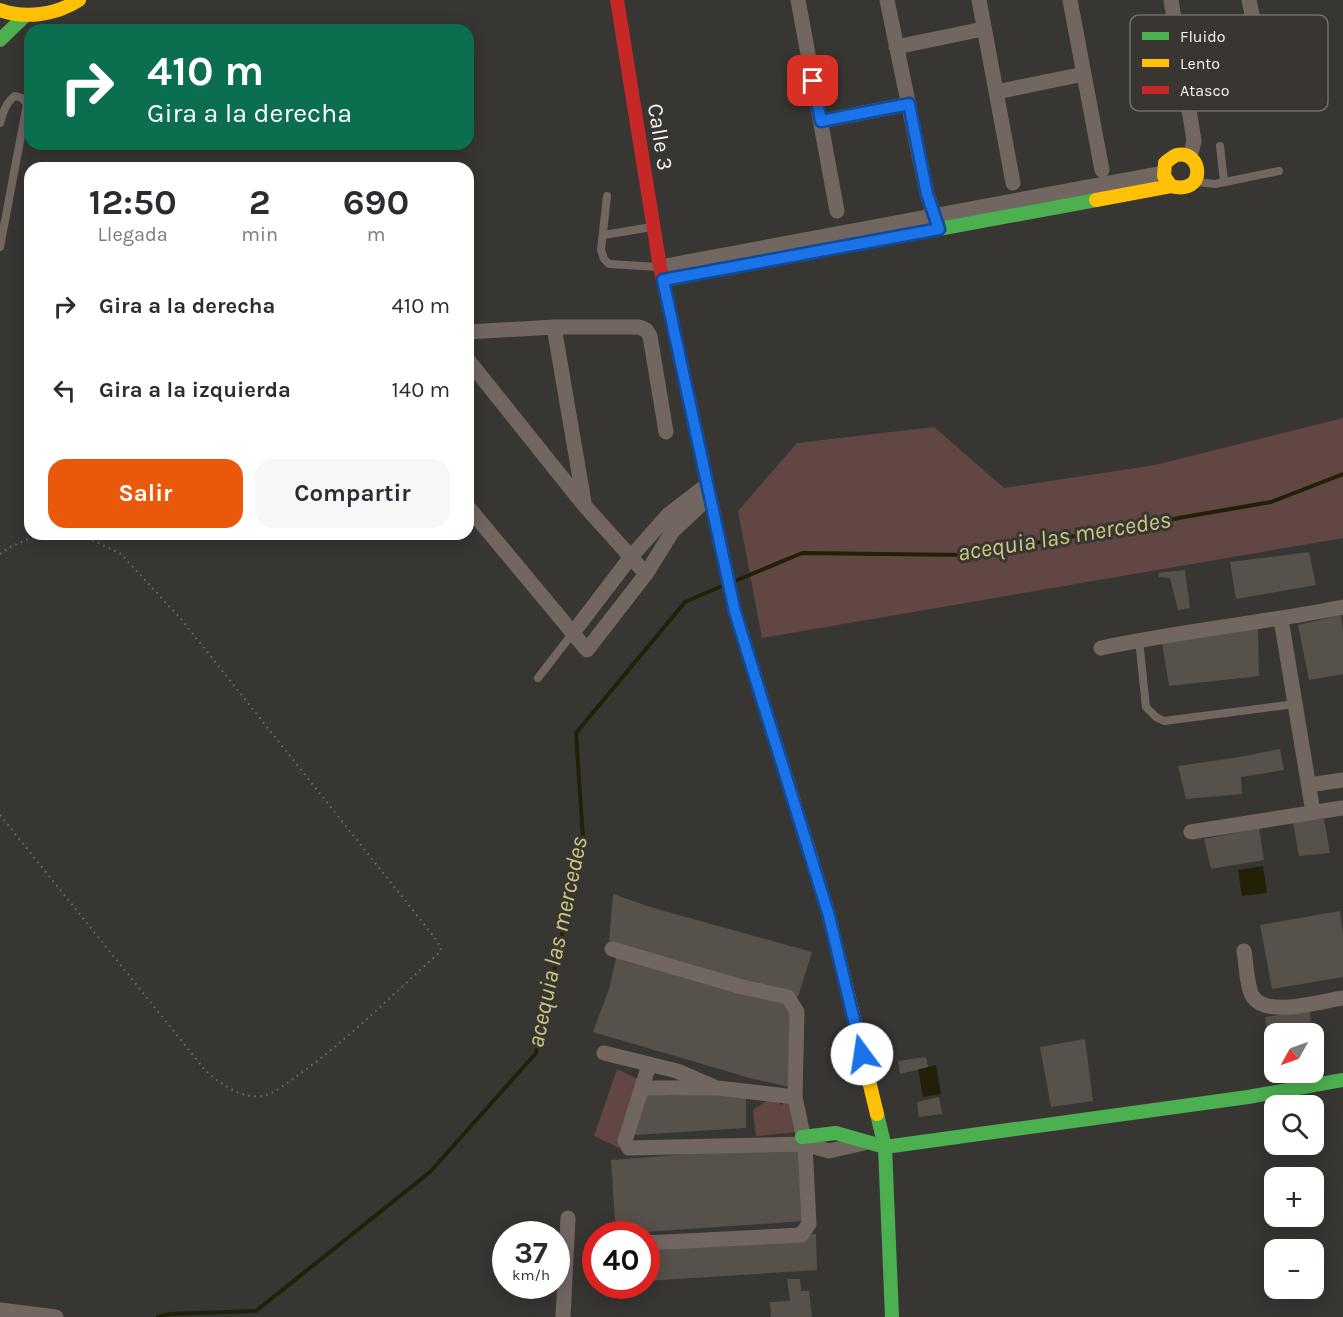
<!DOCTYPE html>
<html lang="es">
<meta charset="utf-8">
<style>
:root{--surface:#fff;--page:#f7f7f7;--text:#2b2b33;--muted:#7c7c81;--accent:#ea580c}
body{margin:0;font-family:Karla,sans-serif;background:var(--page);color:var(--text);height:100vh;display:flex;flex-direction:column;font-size:22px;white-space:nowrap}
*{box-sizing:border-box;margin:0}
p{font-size:20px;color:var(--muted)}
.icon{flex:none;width:33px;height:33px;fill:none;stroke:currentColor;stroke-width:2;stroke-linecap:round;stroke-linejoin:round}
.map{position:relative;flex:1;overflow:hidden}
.sheet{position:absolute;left:24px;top:162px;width:450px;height:378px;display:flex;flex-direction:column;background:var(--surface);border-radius:18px;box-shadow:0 3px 15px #0003}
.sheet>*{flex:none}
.banner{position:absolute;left:24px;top:24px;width:450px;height:126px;border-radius:18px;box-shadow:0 3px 15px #0003;background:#0b6e4f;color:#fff;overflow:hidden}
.needle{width:39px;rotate:230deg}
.tools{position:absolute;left:1264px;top:1023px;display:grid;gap:12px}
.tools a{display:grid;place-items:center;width:60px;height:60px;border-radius:12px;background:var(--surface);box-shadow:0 3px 15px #0003;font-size:30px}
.speed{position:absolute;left:492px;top:1221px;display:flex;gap:12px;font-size:30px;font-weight:700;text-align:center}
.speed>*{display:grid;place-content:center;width:78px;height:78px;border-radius:50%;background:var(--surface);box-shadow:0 3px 15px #0003;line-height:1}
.speed small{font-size:15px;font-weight:400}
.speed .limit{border:9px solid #d22;background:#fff;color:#111}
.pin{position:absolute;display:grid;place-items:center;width:51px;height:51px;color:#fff;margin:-26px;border-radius:12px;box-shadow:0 3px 9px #0006}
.me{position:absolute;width:66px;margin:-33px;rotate:346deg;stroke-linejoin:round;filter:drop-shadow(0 0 4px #0008)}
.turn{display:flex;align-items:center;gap:21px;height:126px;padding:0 24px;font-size:27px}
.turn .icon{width:78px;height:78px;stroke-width:2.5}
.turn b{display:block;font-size:42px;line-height:51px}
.eta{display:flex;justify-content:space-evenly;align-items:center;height:102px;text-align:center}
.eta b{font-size:36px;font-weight:700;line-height:42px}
.primary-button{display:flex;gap:12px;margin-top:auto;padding:12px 24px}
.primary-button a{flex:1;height:69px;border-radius:18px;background:var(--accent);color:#fff;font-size:24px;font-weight:700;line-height:69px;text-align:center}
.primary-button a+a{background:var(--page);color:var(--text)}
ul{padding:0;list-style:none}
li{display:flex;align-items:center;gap:18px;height:84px;padding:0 24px}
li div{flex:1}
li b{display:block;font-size:22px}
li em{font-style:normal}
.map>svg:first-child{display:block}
.green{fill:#624644}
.water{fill:#222006}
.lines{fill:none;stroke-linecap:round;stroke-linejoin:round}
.stream{stroke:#222006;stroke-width:4}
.building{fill:#56514a}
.path{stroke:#726c68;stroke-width:2;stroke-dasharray:1.5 4.5;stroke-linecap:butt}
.lane{stroke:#726661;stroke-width:8}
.street{stroke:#726661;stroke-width:15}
.fast{stroke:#4caf50;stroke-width:14}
.slow{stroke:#ffc107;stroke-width:14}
.jam{stroke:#c62828;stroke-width:14}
.route-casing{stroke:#114b97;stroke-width:15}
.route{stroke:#1a73e8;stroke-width:10}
.labels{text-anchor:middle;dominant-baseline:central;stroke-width:6;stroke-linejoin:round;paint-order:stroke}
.street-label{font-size:22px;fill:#f4f2f0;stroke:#393632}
.water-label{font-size:24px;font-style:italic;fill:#cac882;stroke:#393632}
.key{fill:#393632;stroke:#716e6b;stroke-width:1.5}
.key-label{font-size:16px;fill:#f4f2f0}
</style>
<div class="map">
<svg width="1343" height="1317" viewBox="0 0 1343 1317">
<rect width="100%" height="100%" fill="#383633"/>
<path class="green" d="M 1343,418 L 1343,538 L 762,638 L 738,511 L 797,443 L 934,427 L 1004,488 L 1155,465 Z
M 617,1069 L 646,1083 L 619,1148 L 594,1136 Z
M 774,1096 L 781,1105 L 791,1099 L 798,1132 L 756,1136 L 753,1110 Z"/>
<path class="water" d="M 1263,866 L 1267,893 L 1242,896 L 1238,870 Z
M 936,1065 L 941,1094 L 923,1097 L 918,1069 Z"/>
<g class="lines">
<path class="stream" d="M 735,581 L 802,553 L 965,555 L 1271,502 L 1343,474
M 158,1317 L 170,1314 L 256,1311 L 430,1172 L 536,1053 L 583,839 L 576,733 L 685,602 L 722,586"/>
</g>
<path class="building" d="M 1309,552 L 1316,585 L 1236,599 L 1230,562 Z
M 1185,570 L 1190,608 L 1178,610 L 1170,578 L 1159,577 L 1158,573 Z
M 1341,615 L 1343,632 L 1343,674 L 1309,680 L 1298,625 Z
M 1258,629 L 1259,676 L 1169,686 L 1162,643 Z
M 1280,749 L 1284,770 L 1241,777 L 1242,794 L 1186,799 L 1178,766 L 1240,757 Z
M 1324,819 L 1330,853 L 1299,856 L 1293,822 Z
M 1259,828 L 1264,860 L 1211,869 L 1204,839 Z
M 613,894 L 650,907 L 812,952 L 798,997 L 609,942 Z
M 1340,911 L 1343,936 L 1343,977 L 1272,989 L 1260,925 Z
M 617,954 L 791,1006 L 790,1087 L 750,1078 L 593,1032 L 609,989 Z
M 1310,1011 L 1312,1034 L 1275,1034 L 1275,1051 L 1270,1051 L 1265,1017 Z
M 1085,1039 L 1093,1101 L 1051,1107 L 1040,1047 Z
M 926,1057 L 928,1067 L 900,1074 L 898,1061 Z
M 746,1092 L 746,1128 L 634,1135 L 642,1093 L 670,1096 Z
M 939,1097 L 942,1114 L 919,1117 L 917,1102 Z
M 803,1148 L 805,1221 L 616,1234 L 611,1160 L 728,1151 Z
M 816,1234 L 817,1270 L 646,1281 L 646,1244 Z
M 787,1279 L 800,1279 L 801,1291 L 809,1291 L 812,1317 L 771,1317 L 770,1302 L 790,1301 Z"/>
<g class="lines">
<path class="path" d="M 0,554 L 12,546 L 41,534
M 0,815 L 205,1070 C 219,1083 241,1099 262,1096 C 274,1094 284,1085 294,1078 C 346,1042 392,995 440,952 L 441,948 L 435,938 L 181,619 L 121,554 L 80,534"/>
<path class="lane" d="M 0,123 C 3,113 6,102 15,96 L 22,98 L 27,104 L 0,247
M 1220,146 L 1224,182
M 1197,182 L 1215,184 L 1279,171
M 607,196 L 601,250 L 604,259 L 609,264 L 659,267
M 603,235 L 652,227
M 1139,640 L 1146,707 L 1156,717 L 1164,721 L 1295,704
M 538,678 L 572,634"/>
<path class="street" d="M 798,0 L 837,211
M 887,0 L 927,194 L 938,225
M 979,0 L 1013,183
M 1070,0 L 1102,170
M 1171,0 L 1192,128 L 1194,141 L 1190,157
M 896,47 L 983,29
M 1181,51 L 1257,40 L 1249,0
M 996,92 L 1084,74
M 821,121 L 909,104
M 660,267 L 1163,173
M 554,327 L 584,502
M 468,332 L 554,327 L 639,327 L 646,330 L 650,336 L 666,432
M 468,360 L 584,505 L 646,574
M 468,507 L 587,650 L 646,574 L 672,532 L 710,496
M 1281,619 L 1313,812
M 572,634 L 630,558 L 668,515 L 707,485
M 1101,648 C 1181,631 1262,623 1343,607
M 1309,785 L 1343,780
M 1191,832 L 1342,808
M 612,949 L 742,987 L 788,997 L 797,1012 L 795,1097 L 805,1144 L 809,1224 L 801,1235 L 646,1243
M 1244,951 C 1246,962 1247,988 1253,997 C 1267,1018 1321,1001 1343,998
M 604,1053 L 677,1071 L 712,1086
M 649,1065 L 625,1141 L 629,1148 L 805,1144 L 829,1151 L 864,1143
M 643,1088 L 718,1088 L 795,1097
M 0,1310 L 56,1317
M 563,1317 L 568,1218"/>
<path class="fast" d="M 0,40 L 26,15
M 663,280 L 1096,200
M 685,381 L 735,612 L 808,847
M 877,1114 L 885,1147 L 892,1317
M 802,1137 L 836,1133 L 885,1147 L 1248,1097 L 1343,1080"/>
<path class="slow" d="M 0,10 C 26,19 56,15 79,0
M 1096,200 L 1171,186 C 1208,196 1202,149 1177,155 C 1173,156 1168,161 1165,163 L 1164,176 L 1171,186
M 808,847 L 829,916 L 877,1114"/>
<path class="jam" d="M 617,0 L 660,267 L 685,381"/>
</g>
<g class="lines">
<defs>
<path id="route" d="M 813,81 L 821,121 L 909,104 L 927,194 L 939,229 L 663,280 L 735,612 L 829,916 L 862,1054"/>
</defs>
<use href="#route" class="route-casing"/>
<use href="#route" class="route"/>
</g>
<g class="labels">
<g class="street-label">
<text transform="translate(660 137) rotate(81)">Calle 3</text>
</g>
<g class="water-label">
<text transform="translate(1064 536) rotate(-9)">acequia las mercedes</text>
<text transform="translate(557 942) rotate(-78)">acequia las mercedes</text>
</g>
</g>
<rect x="1130" y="15" width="198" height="96" rx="9" class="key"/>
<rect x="1142" y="32" width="27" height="8" fill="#4caf50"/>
<rect x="1142" y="59" width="27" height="8" fill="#ffc107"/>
<rect x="1142" y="86" width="27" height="8" fill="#c62828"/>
<g class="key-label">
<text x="1180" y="42">Fluido</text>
<text x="1180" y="69">Lento</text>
<text x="1180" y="96">Atasco</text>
</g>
</svg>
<div class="tools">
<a><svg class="needle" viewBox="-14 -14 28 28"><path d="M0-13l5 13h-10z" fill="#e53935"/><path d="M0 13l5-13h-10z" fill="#7c7c81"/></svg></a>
<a><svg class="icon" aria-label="search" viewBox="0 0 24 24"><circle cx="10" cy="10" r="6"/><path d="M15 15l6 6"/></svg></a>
<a>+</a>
<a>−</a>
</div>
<div class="speed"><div>37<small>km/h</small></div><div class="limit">40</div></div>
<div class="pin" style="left:813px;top:81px;background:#d93025"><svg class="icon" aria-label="arrive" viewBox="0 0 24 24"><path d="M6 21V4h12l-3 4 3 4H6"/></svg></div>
<svg class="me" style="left:862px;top:1054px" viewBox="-20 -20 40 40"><circle r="19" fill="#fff"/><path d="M0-13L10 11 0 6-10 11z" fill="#1a73e8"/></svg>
<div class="banner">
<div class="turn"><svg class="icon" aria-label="right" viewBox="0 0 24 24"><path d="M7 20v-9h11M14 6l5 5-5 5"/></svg><div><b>410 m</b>Gira a la derecha</div></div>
</div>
<section class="sheet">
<div class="eta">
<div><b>12:50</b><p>Llegada</p></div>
<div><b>2</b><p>min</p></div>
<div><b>690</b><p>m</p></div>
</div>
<ul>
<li><svg class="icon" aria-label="right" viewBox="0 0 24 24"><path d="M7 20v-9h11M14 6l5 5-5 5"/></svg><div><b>Gira a la derecha</b></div><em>410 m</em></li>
<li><svg class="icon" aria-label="left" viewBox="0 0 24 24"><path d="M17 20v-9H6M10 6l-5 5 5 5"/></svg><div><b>Gira a la izquierda</b></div><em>140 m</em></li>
</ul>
<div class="primary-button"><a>Salir</a><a>Compartir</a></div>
</section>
</div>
